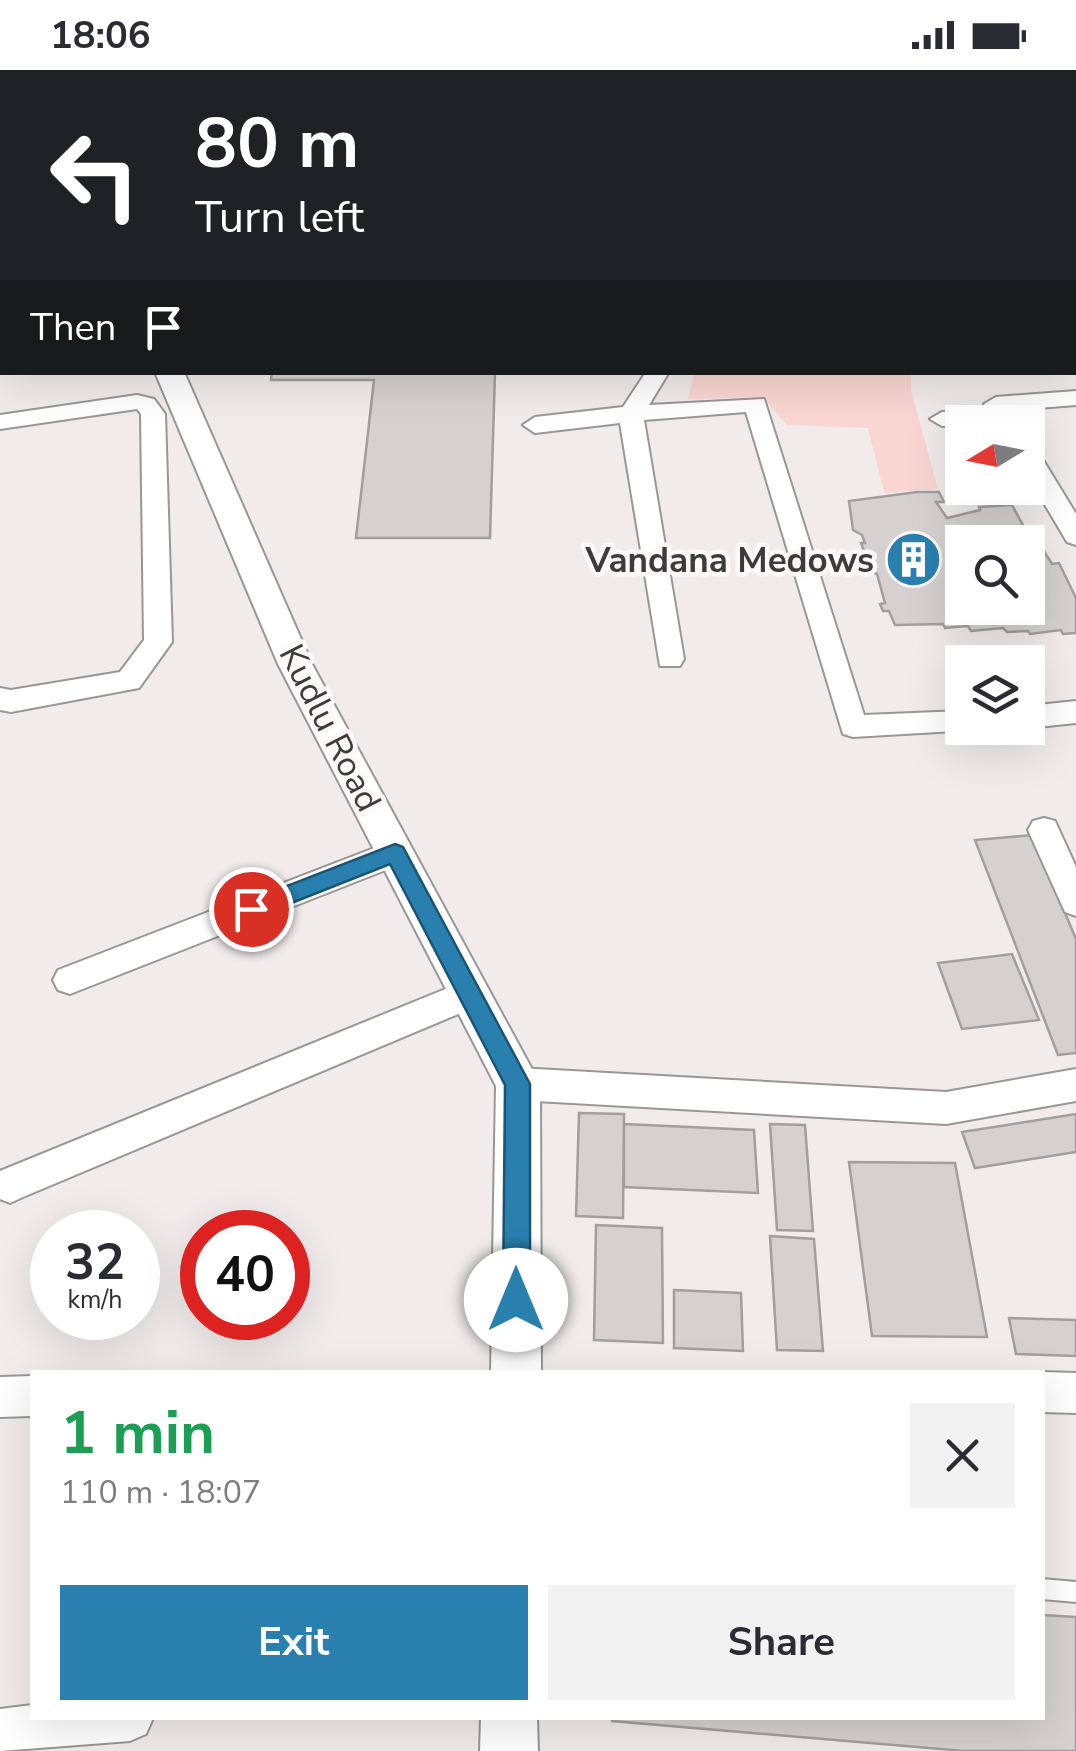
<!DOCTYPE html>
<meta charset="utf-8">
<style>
:root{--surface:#fff;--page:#f2f2f3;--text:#2b2b33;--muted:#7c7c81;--accent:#2980af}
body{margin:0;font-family:"Nunito Sans",sans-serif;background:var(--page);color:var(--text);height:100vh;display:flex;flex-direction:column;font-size:38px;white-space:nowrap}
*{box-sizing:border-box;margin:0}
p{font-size:32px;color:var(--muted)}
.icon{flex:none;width:55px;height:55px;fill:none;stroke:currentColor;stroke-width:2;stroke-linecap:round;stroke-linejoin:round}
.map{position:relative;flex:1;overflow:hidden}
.sheet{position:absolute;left:30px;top:1300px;width:1015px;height:350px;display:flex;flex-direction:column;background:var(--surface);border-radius:0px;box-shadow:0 10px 40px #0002}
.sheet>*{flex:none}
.hud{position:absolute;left:0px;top:0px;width:1078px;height:305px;box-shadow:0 10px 40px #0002;background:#202124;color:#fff;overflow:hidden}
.needle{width:65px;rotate:260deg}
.tools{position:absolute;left:945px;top:335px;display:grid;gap:20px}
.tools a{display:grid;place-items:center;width:100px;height:100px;border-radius:0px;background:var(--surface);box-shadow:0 10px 40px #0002;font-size:50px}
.speed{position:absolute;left:30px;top:1140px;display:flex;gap:20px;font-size:50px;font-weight:700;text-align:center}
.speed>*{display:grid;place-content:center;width:130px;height:130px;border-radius:50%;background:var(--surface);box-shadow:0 10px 40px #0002;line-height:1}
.speed small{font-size:25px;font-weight:400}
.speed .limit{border:15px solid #d22;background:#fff;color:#111}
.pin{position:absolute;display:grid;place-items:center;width:85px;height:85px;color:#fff;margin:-42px;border:5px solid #fff;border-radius:50%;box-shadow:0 2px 10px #0007}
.me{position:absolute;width:110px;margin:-55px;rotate:0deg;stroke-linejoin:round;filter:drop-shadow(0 0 8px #0008)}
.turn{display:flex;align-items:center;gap:35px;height:210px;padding:0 30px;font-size:45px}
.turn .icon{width:130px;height:130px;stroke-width:2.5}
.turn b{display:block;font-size:70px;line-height:85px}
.then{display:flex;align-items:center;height:95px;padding:0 30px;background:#0003;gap:20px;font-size:38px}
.round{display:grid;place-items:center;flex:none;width:105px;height:105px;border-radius:0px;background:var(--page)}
.head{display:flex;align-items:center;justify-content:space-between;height:170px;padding:0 30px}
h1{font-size:60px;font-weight:700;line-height:75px;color:#1e9e55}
.action{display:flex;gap:20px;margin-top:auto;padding:20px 30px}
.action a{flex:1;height:115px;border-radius:0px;background:var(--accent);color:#fff;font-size:40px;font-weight:700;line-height:115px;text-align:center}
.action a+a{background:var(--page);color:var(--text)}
.status{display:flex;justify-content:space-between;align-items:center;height:70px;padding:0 50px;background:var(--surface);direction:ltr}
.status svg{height:28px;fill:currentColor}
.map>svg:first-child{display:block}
.green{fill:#fad6d2}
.building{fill:#d6d1d1;stroke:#a39e9e;stroke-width:2.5;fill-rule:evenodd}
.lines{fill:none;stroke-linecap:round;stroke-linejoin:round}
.service-casing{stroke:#9a9695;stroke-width:4}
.minor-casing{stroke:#9a9695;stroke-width:4}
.tertiary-casing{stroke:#9a9695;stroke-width:4}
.service{fill:#fff;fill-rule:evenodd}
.minor{fill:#fff;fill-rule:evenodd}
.tertiary{fill:#fff;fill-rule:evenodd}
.route{fill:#2980af;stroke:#1b5372;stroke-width:2.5}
.labels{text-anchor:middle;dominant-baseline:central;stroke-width:9;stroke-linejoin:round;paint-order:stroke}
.poi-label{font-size:35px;font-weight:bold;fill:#3d3b3b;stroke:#fef9f8;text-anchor:end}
.street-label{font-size:35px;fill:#3d3b3b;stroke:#fef9f8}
</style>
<div class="status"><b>18:06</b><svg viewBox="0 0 49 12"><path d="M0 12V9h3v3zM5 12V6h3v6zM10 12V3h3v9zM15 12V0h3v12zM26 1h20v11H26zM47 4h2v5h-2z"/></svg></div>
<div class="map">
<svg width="1076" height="1681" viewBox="0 0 1076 1681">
<rect width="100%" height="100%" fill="#f1eceb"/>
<path class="green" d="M 694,303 L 911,303 L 911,320 L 938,419 L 884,423 L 868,358 L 787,355 L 763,327 L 688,329 Z"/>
<path class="building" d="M 272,302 L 495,302 L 490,468 L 356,468 L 374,310 L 271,310 Z
M 917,422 L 939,422 L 944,432 L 936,432 L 947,448 L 980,440 L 979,437 L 1012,435 L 1031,470 L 1037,470 L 1052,494 L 1059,493 L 1076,528 L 1076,563 L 1063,564 L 1061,560 L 1030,564 L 1028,561 L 1007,562 L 1003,558 L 971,561 L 968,556 L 945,558 L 943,554 L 895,555 L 889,541 L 883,541 L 880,534 L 885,533 L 877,504 L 867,500 L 862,486 L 866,486 L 861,473 L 865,473 L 862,465 L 853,460 L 849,431 ZM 962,472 L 1028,472 L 1028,538 L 962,538 Z
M 1032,765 L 1076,869 L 1076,983 L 1058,985 L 975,770 Z
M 1012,884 L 1039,950 L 962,959 L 938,893 Z
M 579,1043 L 624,1044 L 623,1148 L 576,1146 Z
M 1076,1044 L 1076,1082 L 975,1098 L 962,1062 Z
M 624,1054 L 754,1060 L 758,1123 L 624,1117 Z
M 770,1054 L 805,1055 L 813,1161 L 777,1160 Z
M 849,1092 L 955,1093 L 987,1267 L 872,1266 Z
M 596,1155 L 662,1158 L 663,1273 L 594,1270 Z
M 770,1166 L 814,1169 L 823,1281 L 777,1280 Z
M 674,1220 L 741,1223 L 743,1281 L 674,1278 Z
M 1009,1248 L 1076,1250 L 1076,1286 L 1016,1284 Z
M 1042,1545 L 1076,1547 L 1076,1681 L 964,1681 L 612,1651 L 612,1648 L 1042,1648 Z"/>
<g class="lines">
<defs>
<path id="service" d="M 1042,1509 L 1076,1512 L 1076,1532 L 1042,1529 Z"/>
<path id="minor" d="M 553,0 L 571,0 L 571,2 L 553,2 Z
M 611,0 L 629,0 L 629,2 L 611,2 Z
M 719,0 L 737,0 L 737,2 L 719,2 Z
M 817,0 L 835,0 L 835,2 L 817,2 Z
M 919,0 L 937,0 L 938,2 L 920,2 Z
M 1005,0 L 1023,0 L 1024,2 L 1006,2 Z
M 1075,232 L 1076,233 L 1076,247 L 1075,246 Z
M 646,302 L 669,302 L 649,335 L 764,329 L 864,645 L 962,641 L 962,658 L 972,660 L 853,667 L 843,664 L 746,342 L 644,350 L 684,589 L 680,596 L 660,596 L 620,353 L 535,363 L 523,355 L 535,347 L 623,337 Z
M 1076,321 L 1076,335 L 1012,340 L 1020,352 L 942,356 L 930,349 L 942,342 L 988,340 L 984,334 L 996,327 Z
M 137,325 L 154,329 L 165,344 L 172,572 L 139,618 L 11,642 L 0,640 L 0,618 L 11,620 L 120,602 L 144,570 L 141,344 L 137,339 L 0,359 L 0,345 Z
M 1028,378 L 1037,380 L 1076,444 L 1076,475 L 1067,472 L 1028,406 Z
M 1076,631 L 1076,653 L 1028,658 L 1027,658 L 1028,636 Z
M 1044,748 L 1055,751 L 1076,797 L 1076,846 L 1065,842 L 1028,760 L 1033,751 Z
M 395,770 L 406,774 L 411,783 L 406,792 L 70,924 L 58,920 L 53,910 L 58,900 Z
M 470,909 L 482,914 L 487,924 L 482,934 L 23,1127 L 10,1133 L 0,1129 L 0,1101 Z
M 518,998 L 946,1022 L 1076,999 L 1076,1031 L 946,1054 L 518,1030 L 505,1025 L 500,1014 L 505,1003 Z
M 1040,1302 L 1042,1302 L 1076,1303 L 1076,1343 L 1042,1342 Z
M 32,1306 L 32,1346 L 0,1347 L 0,1307 Z
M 32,1635 L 32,1648 L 153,1648 L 146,1664 L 130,1671 L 0,1681 L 0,1639 Z"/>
<path id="tertiary" d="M 0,70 L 2,70 L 2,86 L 0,86 Z
M 155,302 L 184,302 L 312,594 L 540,1014 L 541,1302 L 491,1302 L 496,1016 L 278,594 Z
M 481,1648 L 537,1648 L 538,1681 L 480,1681 Z"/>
</defs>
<use href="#service" class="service-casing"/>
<use href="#minor" class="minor-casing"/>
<use href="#tertiary" class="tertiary-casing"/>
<use href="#service" class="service"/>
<use href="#minor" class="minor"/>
<use href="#tertiary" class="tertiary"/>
</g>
<path class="route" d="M 395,774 L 403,777 L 530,1014 L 530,1230 L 526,1240 L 516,1244 L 507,1240 L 503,1230 L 505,1015 L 390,794 L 251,849 L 243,846 L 239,839 L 243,833 Z"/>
<defs>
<symbol id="building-disc" viewBox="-11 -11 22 22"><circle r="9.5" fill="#2980af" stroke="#fef9f8"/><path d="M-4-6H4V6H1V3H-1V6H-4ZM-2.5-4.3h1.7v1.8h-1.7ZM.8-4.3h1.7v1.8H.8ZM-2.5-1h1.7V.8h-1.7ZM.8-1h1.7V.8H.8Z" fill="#fff"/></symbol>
</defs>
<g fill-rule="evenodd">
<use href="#building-disc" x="882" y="458" width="63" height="63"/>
</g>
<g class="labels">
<g class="poi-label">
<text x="874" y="490">Vandana Medows</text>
</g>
<g class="street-label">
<text transform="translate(330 658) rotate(63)">Kudlu Road</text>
</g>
</g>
</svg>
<div class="tools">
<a><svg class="needle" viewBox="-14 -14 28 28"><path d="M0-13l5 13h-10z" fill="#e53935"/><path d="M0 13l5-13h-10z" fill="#7c7c81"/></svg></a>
<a><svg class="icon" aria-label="search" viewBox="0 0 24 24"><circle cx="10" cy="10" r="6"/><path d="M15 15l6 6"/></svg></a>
<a><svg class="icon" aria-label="layers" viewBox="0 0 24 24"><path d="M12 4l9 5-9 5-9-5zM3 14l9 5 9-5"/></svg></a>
</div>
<div class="speed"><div>32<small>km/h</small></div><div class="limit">40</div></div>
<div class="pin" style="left:251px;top:839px;background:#d93025"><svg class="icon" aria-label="arrive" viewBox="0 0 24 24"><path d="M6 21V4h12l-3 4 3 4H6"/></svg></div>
<svg class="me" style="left:516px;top:1230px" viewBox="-20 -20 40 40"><circle r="19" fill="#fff"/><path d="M0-13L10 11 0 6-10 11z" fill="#2980af"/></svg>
<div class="hud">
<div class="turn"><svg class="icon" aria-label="left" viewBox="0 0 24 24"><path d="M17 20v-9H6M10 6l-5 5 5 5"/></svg><div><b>80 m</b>Turn left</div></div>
<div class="then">Then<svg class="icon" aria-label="arrive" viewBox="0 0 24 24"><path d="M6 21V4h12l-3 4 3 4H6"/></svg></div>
</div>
<section class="sheet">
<div class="head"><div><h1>1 min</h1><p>110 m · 18:07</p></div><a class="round"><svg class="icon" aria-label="close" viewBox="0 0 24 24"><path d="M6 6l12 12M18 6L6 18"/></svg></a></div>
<div class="action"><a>Exit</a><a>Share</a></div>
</section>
</div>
